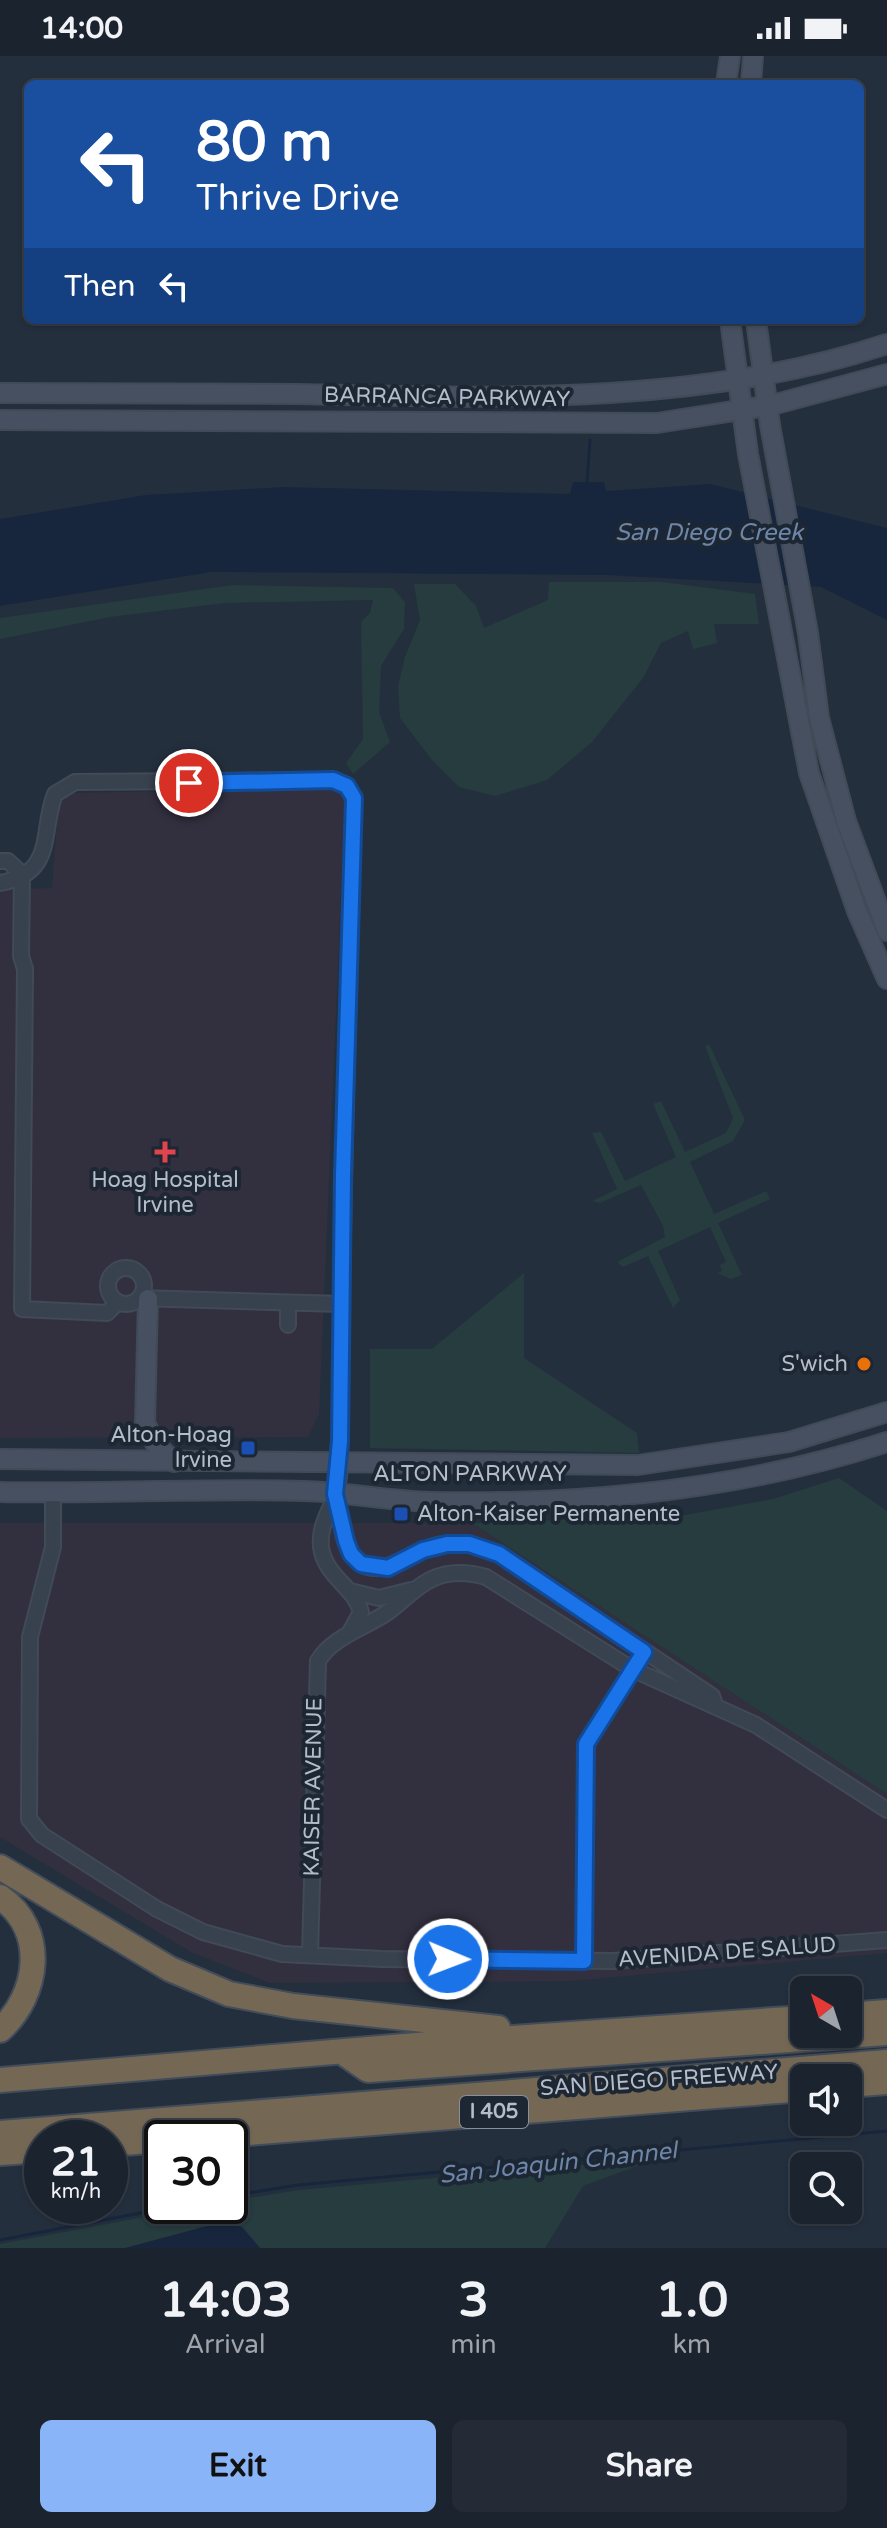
<!DOCTYPE html>
<style>
:root{--surface:#1b232e;--page:#242b36;--text:#f1f3f6;--muted:#a0a4aa;--line:#39404a;--accent:#8ab4f8}
body{margin:0;font-family:"Varela Round",sans-serif;background:var(--page);color:var(--text);height:100vh;display:flex;flex-direction:column;font-size:30px;white-space:nowrap}
*{box-sizing:border-box;margin:0}
p{font-size:26px;color:var(--muted)}
.icon{flex:none;width:44px;height:44px;fill:none;stroke:currentColor;stroke-width:2;stroke-linecap:round;stroke-linejoin:round}
.map{position:relative;height:2192px;overflow:hidden}
.drawer{display:flex;flex-direction:column;background:var(--surface);flex:1}
.drawer>*{flex:none}
.banner{position:absolute;left:24px;top:24px;width:840px;height:244px;border-radius:12px;box-shadow:0 2px 6px #0004,0 0 0 2px var(--line);background:#1a4fa0;color:#fff;overflow:hidden}
.needle{width:52px;rotate:321deg}
.buttons{position:absolute;left:790px;top:1920px;display:grid;gap:16px}
.buttons a{display:grid;place-items:center;width:72px;height:72px;border-radius:12px;background:var(--surface);box-shadow:0 2px 6px #0004,0 0 0 2px var(--line);font-size:40px}
.speed{position:absolute;left:24px;top:2064px;display:flex;gap:16px;font-size:40px;font-weight:700;text-align:center}
.speed>*{display:grid;place-content:center;width:104px;height:104px;border-radius:50%;background:var(--surface);box-shadow:0 2px 6px #0004,0 0 0 2px var(--line);line-height:1}
.speed small{font-size:20px;font-weight:400}
.speed .limit{border:4px solid #111;border-radius:12px;background:#fff;color:#111}
.pin{position:absolute;display:grid;place-items:center;width:68px;height:68px;color:#fff;margin:-34px;border:4px solid #fff;border-radius:50%;box-shadow:0 2px 8px #0007}
.me{position:absolute;width:88px;margin:-44px;rotate:91deg;stroke-linejoin:round;filter:drop-shadow(0 0 6px #0008)}
.turn{display:flex;align-items:center;gap:28px;height:168px;padding:0 40px;font-size:36px}
.turn .icon{width:104px;height:104px;stroke-width:2.5}
.turn b{display:block;font-size:56px;line-height:68px}
.then{display:flex;align-items:center;height:76px;padding:0 40px;background:#0003;gap:16px;font-size:30px}
.eta{display:flex;justify-content:space-evenly;align-items:center;height:136px;text-align:center}
.eta b{font-size:48px;font-weight:700;line-height:56px}
.primary-button{display:flex;gap:16px;margin-top:auto;padding:16px 40px}
.primary-button a{flex:1;height:92px;border-radius:12px;background:var(--accent);color:#111;font-size:32px;font-weight:700;line-height:92px;text-align:center}
.primary-button a+a{background:var(--page);color:var(--text)}
.status{display:flex;justify-content:space-between;align-items:center;height:56px;padding:0 40px;background:var(--surface);direction:ltr}
.status svg{height:22px;fill:currentColor}
.map>svg:first-child{display:block}
.medical{fill:#32303f}
.green{fill:#263c3f}
.water{fill:#17263c}
.lines{fill:none;stroke-linecap:round;stroke-linejoin:round}
.stream{stroke:#17263c;stroke-width:3}
.minor-casing{stroke:#414a57;stroke-width:18}
.secondary-casing{stroke:#414a57;stroke-width:22}
.motorway-casing{stroke:#434c59;stroke-width:28}
.minor{stroke:#38414e;stroke-width:14}
.secondary{stroke:#465061;stroke-width:18}
.motorway{stroke:#746855;stroke-width:24}
.route-casing{stroke:#114b97;stroke-width:20}
.route{stroke:#1a73e8;stroke-width:14}
.health-dot{fill:#e0444e;stroke:#1d2633;stroke-width:3}
.food-dot{fill:#e8710a;stroke:#1d2633;stroke-width:3}
.transit-dot{fill:#1a4fb4;stroke:#1d2633;stroke-width:3}
.labels{text-anchor:middle;dominant-baseline:central;stroke-width:8;stroke-linejoin:round;paint-order:stroke}
.shield{fill:#1d2633;stroke:#878f9c;stroke-width:2}
.shield-label{font-size:20px;font-weight:bold;fill:#b4bcc9}
.street-label{font-size:22px;fill:#b4bcc9;stroke:#1d2633}
.poi-label{font-size:22px;fill:#b4bcc9;stroke:#1d2633;text-anchor:end}
.water-label{font-size:24px;font-style:italic;fill:#6d86a8;stroke:#1d2633}
</style>
<div class="status"><b>14:00</b><svg viewBox="0 0 49 12"><path d="M0 12V9h3v3zM5 12V6h3v6zM10 12V3h3v9zM15 12V0h3v12zM26 1h20v11H26zM47 4h2v5h-2z"/></svg></div>
<div class="map">
<svg width="887" height="2192" viewBox="0 0 887 2192">
<rect width="100%" height="100%" fill="#242f3e"/>
<path class="medical" d="M 333,732 L 341,736 L 345,744 L 319,1358 L 308,1381 L 0,1382 L 0,834 L 52,832 L 58,753 L 64,741 L 72,737 Z
M 0,1467 L 472,1467 L 887,1738 L 887,1897 L 570,1925 L 270,1927 L 191,1896 L 0,1781 Z"/>
<path class="green" d="M 549,526 L 661,526 L 755,538 L 759,568 L 714,568 L 717,587 L 693,593 L 688,575 L 661,587 L 643,622 L 592,686 L 547,724 L 495,740 L 459,731 L 432,704 L 400,662 L 398,630 L 405,601 L 420,564 L 414,528 L 455,528 L 476,550 L 484,572 L 548,544 Z
M 233,529 L 393,532 L 405,546 L 404,573 L 381,610 L 379,656 L 390,686 L 353,718 L 346,707 L 363,683 L 361,566 L 370,557 L 373,544 L 225,547 L 110,561 L 0,583 L 0,562 Z
M 709,988 L 745,1064 L 733,1085 L 690,1106 L 714,1158 L 766,1135 L 770,1143 L 718,1167 L 742,1219 L 731,1223 L 717,1217 L 722,1215 L 720,1209 L 726,1206 L 710,1171 L 658,1195 L 680,1244 L 673,1252 L 648,1200 L 623,1211 L 617,1206 L 665,1181 L 663,1170 L 641,1129 L 600,1147 L 592,1145 L 617,1133 L 592,1077 L 601,1076 L 625,1125 L 676,1101 L 653,1048 L 661,1045 L 685,1096 L 726,1077 L 733,1062 L 705,990 Z
M 524,1217 L 524,1302 L 637,1377 L 639,1397 L 370,1392 L 370,1293 L 432,1293 Z
M 839,1422 L 887,1455 L 887,1738 L 472,1467 L 685,1459 L 773,1443 Z
M 659,2102 L 583,2130 L 545,2192 L 0,2192 L 0,2188 L 203,2150 L 230,2150 L 230,2145 L 299,2134 Z"/>
<path class="water" d="M 573,426 L 604,426 L 606,435 L 710,428 L 887,472 L 887,564 L 821,531 L 607,519 L 211,516 L 0,550 L 0,463 L 146,439 L 284,431 L 570,438 Z
M 222,2166 L 242,2171 L 260,2192 L 125,2192 Z"/>
<g class="lines">
<path class="stream" d="M 587,428 L 590,384
M 230,2140 L 298,2129 L 887,2075
M 0,2184 L 177,2150"/>
<defs>
<path id="minor" d="M 0,805 L 8,805 L 22,818
M 22,818 L 21,900 L 25,913 L 22,1253 L 107,1257 L 118,1246
M 0,827 C 57,817 40,775 55,738 L 75,726 L 333,724 L 347,730 L 354,742 C 348,951 342,1159 340,1367 C 340,1390 342,1419 335,1440 C 328,1459 319,1471 321,1491 C 325,1521 354,1530 361,1556 L 349,1578
M108 1230a18 18 0 1 1 36 0a18 18 0 1 1-36 0Z
M 139,1242 L 341,1248
M 288,1269 L 288,1247
M 53,1438 L 53,1491 L 30,1581 L 29,1763 L 42,1779 L 157,1853 L 203,1876 L 282,1898 L 382,1903 L 613,1905 L 887,1884
M 335,1438 C 340,1456 341,1484 352,1499 C 375,1531 410,1495 437,1489 C 459,1484 478,1491 499,1498 L 712,1640 L 715,1649
M 350,1535 L 379,1542 L 411,1534
M 310,1899 L 318,1605 C 332,1581 365,1572 388,1556 C 402,1546 416,1530 432,1523 C 449,1515 468,1516 486,1521 L 632,1613 L 756,1669 L 887,1754
M 584,1905 L 586,1688 L 637,1606"/>
<path id="secondary" d="M 726,28 L 730,0
M 751,28 L 753,0
M 730,264 L 748,398 L 809,717 L 857,855 L 887,923
M 756,264 L 770,369 L 808,577 L 819,662 L 846,765 L 887,875
M 0,337 C 99,337 198,337 297,338 C 490,342 702,350 887,288
M 0,364 L 657,367 L 772,349 L 887,318
M 148,1243 L 145,1367 L 155,1387 L 174,1406
M 0,1403 L 638,1409 L 789,1386 L 887,1356
M 0,1436 C 101,1438 203,1432 304,1435 C 346,1436 388,1445 431,1446 C 586,1449 740,1434 887,1386"/>
<path id="motorway" d="M 0,1811 L 170,1913 L 229,1938 L 293,1950 L 498,1972
M 0,1841 C 48,1874 39,1939 0,1974
M 848,1959 L 887,1956
M 342,1996 L 368,2014 L 887,1977
M 0,2024 L 452,1986 L 804,1962
M 848,2029 L 887,2026
M 0,2077 L 887,2006
M 185,2082 L 804,2033
M 110,2088 L 162,2084
M 0,2097 L 42,2094"/>
</defs>
<use href="#minor" class="minor-casing"/>
<use href="#secondary" class="secondary-casing"/>
<use href="#motorway" class="motorway-casing"/>
<use href="#minor" class="minor"/>
<use href="#secondary" class="secondary"/>
<use href="#motorway" class="motorway"/>
</g>
<g class="lines">
<defs>
<path id="route" d="M 189,727 L 333,724 L 347,730 L 354,742 L 343,1119 L 340,1385 L 335,1438 L 346,1485 L 351,1498 L 361,1508 L 388,1512 L 423,1494 L 447,1488 L 469,1488 L 499,1498 L 644,1596 L 586,1688 L 584,1905 L 448,1903"/>
</defs>
<use href="#route" class="route-casing"/>
<use href="#route" class="route"/>
</g>
<path class="health-dot" d="M161 1084h8v8h8v8h-8v8h-8v-8h-8v-8h8z"/>
<circle class="food-dot" cx="864" cy="1308" r="8"/>
<g class="transit-dot">
<rect x="240" y="1384" width="16" height="16" rx="4"/>
<rect x="393" y="1450" width="16" height="16" rx="4"/>
</g>
<g class="labels">
<rect class="shield" x="460" y="2040" width="68" height="32" rx="6"/>
<g class="shield-label">
<text x="494" y="2056">I 405</text>
</g>
<g class="street-label">
<text transform="translate(447 341) rotate(1)">BARRANCA PARKWAY</text>
<text x="470" y="1418">ALTON PARKWAY</text>
<text transform="translate(313 1731) rotate(-89)">KAISER AVENUE</text>
<text transform="translate(727 1896) rotate(-4)">AVENIDA DE SALUD</text>
<text transform="translate(659 2024) rotate(-4)">SAN DIEGO FREEWAY</text>
</g>
<g class="poi-label">
<text x="165" y="1124" text-anchor="middle">Hoag Hospital<tspan x="165" dy="25">Irvine</tspan></text>
<text x="848" y="1308">S'wich</text>
<text x="232" y="1379">Alton-Hoag<tspan x="232" dy="25">Irvine</tspan></text>
<text x="417" y="1458" text-anchor="start">Alton-Kaiser Permanente</text>
</g>
<g class="water-label">
<text x="709" y="476">San Diego Creek</text>
<text transform="translate(558 2107) rotate(-6)">San Joaquin Channel</text>
</g>
</g>
</svg>
<div class="buttons">
<a><svg class="needle" viewBox="-14 -14 28 28"><path d="M0-13l5 13h-10z" fill="#e53935"/><path d="M0 13l5-13h-10z" fill="#a0a4aa"/></svg></a>
<a><svg class="icon" aria-label="sound" viewBox="0 0 24 24"><path d="M4 9h4l5-4v14l-5-4H4zM17 9q2 3 0 6"/></svg></a>
<a><svg class="icon" aria-label="search" viewBox="0 0 24 24"><circle cx="10" cy="10" r="6"/><path d="M15 15l6 6"/></svg></a>
</div>
<div class="speed"><div>21<small>km/h</small></div><div class="limit">30</div></div>
<div class="pin" style="left:189px;top:727px;background:#d93025"><svg class="icon" aria-label="arrive" viewBox="0 0 24 24"><path d="M6 21V4h12l-3 4 3 4H6"/></svg></div>
<svg class="me" style="left:448px;top:1903px" viewBox="-20 -20 40 40"><circle r="17" fill="#1a73e8" stroke="#fff" stroke-width="3"/><path d="M0-11L8 9 0 5-8 9z" fill="#fff"/></svg>
<div class="banner">
<div class="turn"><svg class="icon" aria-label="left" viewBox="0 0 24 24"><path d="M17 20v-9H6M10 6l-5 5 5 5"/></svg><div><b>80 m</b>Thrive Drive</div></div>
<div class="then">Then<svg class="icon" aria-label="left" viewBox="0 0 24 24"><path d="M17 20v-9H6M10 6l-5 5 5 5"/></svg></div>
</div>
</div>
<section class="drawer">
<div class="eta">
<div><b>14:03</b><p>Arrival</p></div>
<div><b>3</b><p>min</p></div>
<div><b>1.0</b><p>km</p></div>
</div>
<div class="primary-button"><a>Exit</a><a>Share</a></div>
</section>
